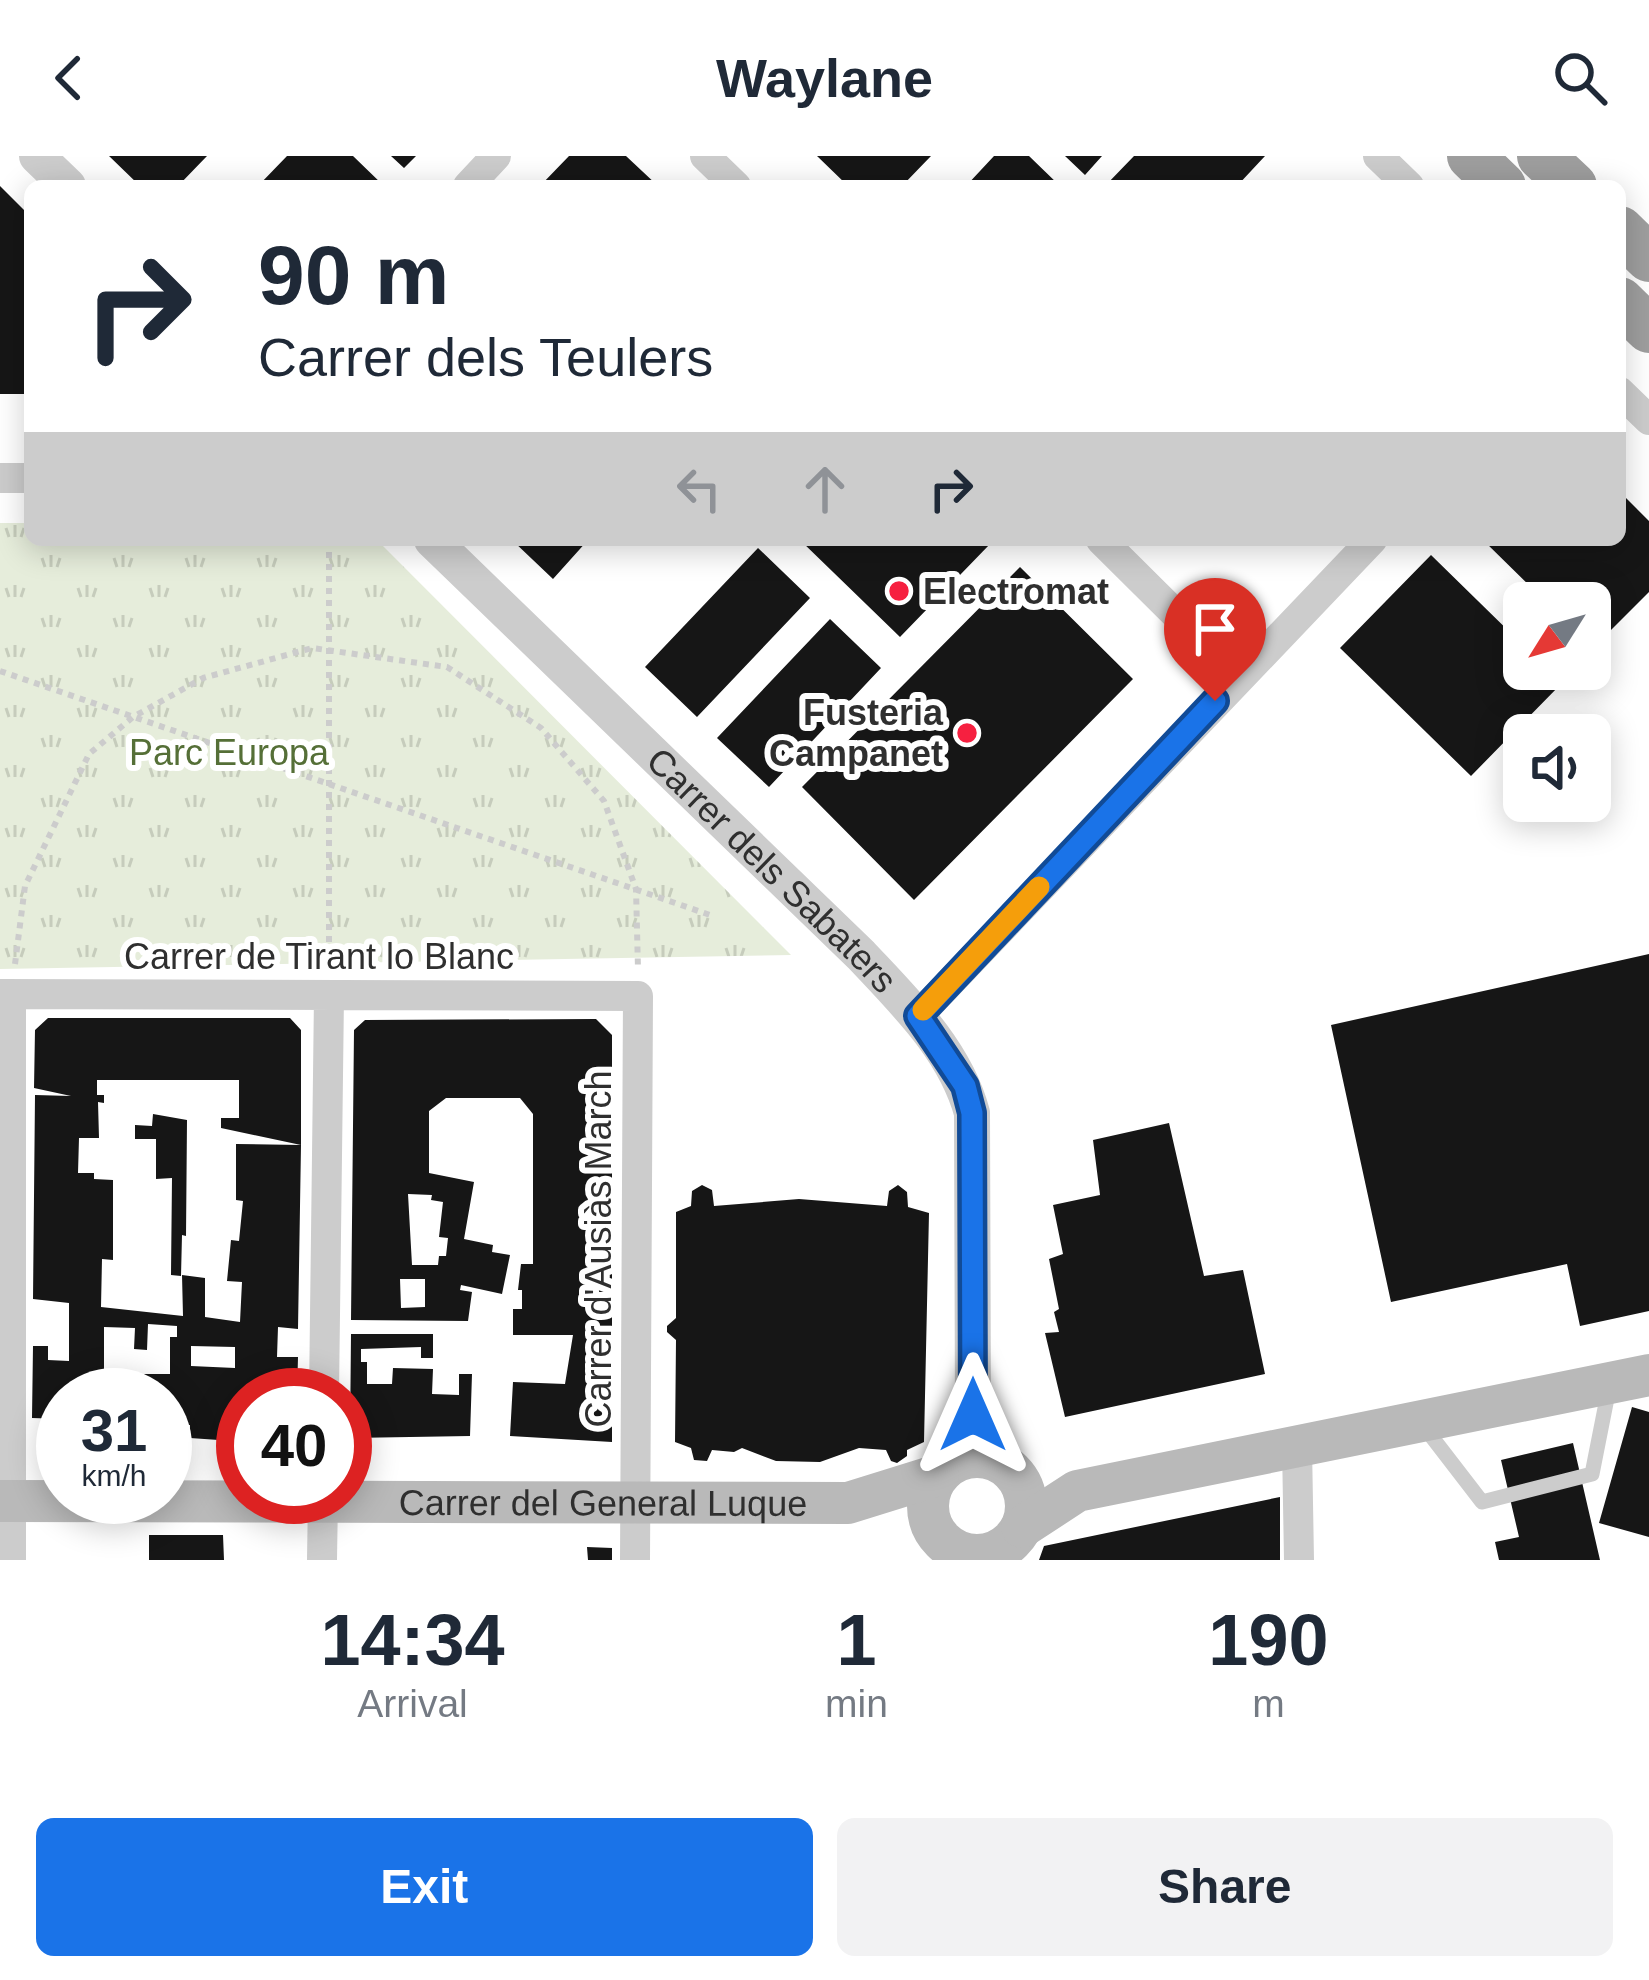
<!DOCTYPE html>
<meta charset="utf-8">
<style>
:root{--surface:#fff;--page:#f2f2f3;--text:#1f2937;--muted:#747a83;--accent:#1a73e8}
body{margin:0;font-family:Helvetica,sans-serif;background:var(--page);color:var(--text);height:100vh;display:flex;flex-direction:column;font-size:45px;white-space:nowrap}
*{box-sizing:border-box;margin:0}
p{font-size:39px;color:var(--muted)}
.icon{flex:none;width:66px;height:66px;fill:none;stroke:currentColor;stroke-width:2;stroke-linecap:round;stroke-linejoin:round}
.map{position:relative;height:1404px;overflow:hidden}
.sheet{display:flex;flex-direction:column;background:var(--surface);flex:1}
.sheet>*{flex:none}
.guide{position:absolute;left:24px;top:24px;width:1602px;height:366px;border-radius:18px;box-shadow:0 6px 30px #0003;background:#fff;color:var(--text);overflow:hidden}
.needle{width:78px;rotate:233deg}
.controls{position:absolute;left:1503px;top:426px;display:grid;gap:24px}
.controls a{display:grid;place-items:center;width:108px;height:108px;border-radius:18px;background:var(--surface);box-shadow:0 6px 30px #0003;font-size:60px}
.speed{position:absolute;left:36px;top:1212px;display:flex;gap:24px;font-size:60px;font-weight:700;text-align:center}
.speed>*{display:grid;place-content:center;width:156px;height:156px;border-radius:50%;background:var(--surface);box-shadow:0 6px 30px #0003;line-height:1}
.speed small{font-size:30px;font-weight:400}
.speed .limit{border:18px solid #d22;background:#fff;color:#111}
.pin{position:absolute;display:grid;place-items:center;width:102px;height:102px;color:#fff;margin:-123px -51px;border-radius:50% 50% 50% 0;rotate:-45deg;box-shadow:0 0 12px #0007}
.pin .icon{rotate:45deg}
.me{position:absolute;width:132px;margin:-66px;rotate:0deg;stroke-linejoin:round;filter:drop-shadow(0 0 9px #0008)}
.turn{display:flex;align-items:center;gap:42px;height:252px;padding:0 36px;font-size:54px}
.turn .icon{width:156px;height:156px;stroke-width:2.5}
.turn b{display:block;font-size:84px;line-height:102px}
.lanes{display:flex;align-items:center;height:114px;padding:0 36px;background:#0003;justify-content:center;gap:60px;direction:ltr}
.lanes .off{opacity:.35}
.eta{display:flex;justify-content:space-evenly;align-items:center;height:204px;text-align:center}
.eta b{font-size:72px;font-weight:700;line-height:84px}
.primary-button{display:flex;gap:24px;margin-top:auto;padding:24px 36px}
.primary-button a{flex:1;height:138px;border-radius:18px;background:var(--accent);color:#fff;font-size:48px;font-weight:700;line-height:138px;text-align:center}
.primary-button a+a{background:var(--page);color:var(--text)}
header{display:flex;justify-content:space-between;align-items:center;height:156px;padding:0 36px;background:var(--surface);font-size:54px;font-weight:700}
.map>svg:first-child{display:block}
.grass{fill:url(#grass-tufts)}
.building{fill:#161616;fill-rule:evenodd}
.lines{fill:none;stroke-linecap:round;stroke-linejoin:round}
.path{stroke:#ccc;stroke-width:6;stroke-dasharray:6 6;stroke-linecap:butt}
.service{stroke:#ccc;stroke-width:15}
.minor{stroke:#ccc;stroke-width:30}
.tertiary{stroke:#ccc;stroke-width:36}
.secondary{stroke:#b9b9b9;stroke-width:42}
.trunk{stroke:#9e9e9e;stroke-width:48}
.route-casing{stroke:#114b97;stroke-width:30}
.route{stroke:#1a73e8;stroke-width:21}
.slow{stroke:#f59e0b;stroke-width:21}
.poi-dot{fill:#f62040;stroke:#fff;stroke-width:4.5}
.labels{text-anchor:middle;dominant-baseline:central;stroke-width:12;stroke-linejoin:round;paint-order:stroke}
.poi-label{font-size:36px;font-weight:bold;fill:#2f2f2f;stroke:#fff;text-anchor:start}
.park-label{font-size:36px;fill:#556f37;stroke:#fff}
.street-label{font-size:36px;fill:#2f2f2f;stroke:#fff}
</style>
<header><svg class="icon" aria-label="back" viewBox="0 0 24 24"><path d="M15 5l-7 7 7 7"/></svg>Waylane<svg class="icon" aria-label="search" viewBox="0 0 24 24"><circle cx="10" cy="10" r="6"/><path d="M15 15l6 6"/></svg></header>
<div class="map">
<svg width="1649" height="1404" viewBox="0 0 1649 1404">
<defs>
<pattern id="grass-tufts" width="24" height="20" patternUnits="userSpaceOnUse" patternTransform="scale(3)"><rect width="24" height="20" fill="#e6eddb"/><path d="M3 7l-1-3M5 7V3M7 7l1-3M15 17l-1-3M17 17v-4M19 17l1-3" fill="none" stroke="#c6ccbc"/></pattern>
</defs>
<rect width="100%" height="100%" fill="#fff"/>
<path class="grass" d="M 0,367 L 30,367 L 30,384 L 377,384 L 791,799 L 0,813 Z"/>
<path class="building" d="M 109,0 L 207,0 L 178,30 L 140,30 Z
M 287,0 L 353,0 L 384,30 L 258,30 Z
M 391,0 L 416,0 L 404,12 Z
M 569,0 L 626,0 L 658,30 L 540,30 Z
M 817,0 L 931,0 L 902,30 L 848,30 Z
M 994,0 L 1029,0 L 1060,30 L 966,30 Z
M 1065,0 L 1102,0 L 1085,19 Z
M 1134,0 L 1265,0 L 1237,30 L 1105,30 Z
M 0,30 L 30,60 L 30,238 L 0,238 Z
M 1620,336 L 1649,365 L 1649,436 L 1593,492 L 1590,447 L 1547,447 L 1483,384 L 1620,384 Z
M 512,384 L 588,384 L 553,423 Z
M 800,384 L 986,384 L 990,388 L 900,481 Z
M 758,392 L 810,442 L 697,561 L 645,511 Z
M 1431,399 L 1524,490 L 1524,513 L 1547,513 L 1562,527 L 1471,620 L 1340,492 Z
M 1020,411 L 1133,523 L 914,744 L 802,631 Z
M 830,463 L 881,512 L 769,631 L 717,582 Z
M 1649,798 L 1649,1155 L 1580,1170 L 1567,1108 L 1391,1146 L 1331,869 Z
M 48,862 L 290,862 L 301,874 L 301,989 L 221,972 L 221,962 L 239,962 L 239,924 L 97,924 L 97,939 L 104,939 L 104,947 L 98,946 L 99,982 L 79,982 L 78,1017 L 94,1017 L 94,1023 L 113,1024 L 113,1104 L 102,1103 L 101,1151 L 183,1160 L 182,1119 L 205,1122 L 205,1161 L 240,1166 L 242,1126 L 227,1125 L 231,1084 L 239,1085 L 243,1045 L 236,1044 L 236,988 L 301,989 L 298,1173 L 278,1171 L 277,1201 L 298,1201 L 297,1239 L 243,1239 L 243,1273 L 233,1273 L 233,1285 L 190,1282 L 190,1269 L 165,1268 L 165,1239 L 63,1239 L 63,1263 L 32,1262 L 33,1190 L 48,1190 L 48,1204 L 69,1205 L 69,1147 L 33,1143 L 35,939 L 71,940 L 34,932 L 35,874 ZM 148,1168 L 177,1170 L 177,1181 L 170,1181 L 170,1218 L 104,1218 L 104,1171 L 135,1172 L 134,1193 L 147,1194 ZM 191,1190 L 235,1191 L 235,1212 L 191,1210 Z
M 596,863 L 612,879 L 612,1286 L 510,1280 L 513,1226 L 565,1228 L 573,1179 L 513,1179 L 513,1153 L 522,1153 L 522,1134 L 518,1134 L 521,1108 L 533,1108 L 533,958 L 520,942 L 446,942 L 429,955 L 429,1017 L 474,1026 L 464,1083 L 493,1089 L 492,1096 L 510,1099 L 502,1138 L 461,1129 L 460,1134 L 472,1136 L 468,1165 L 351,1164 L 354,874 L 365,864 ZM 408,1038 L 432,1039 L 431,1044 L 443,1046 L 439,1081 L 448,1082 L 446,1100 L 439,1100 L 438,1109 L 412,1109 ZM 400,1123 L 425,1123 L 425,1151 L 401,1152 Z
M 153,958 L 187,964 L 186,1080 L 182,1079 L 181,1120 L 171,1119 L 172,1022 L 156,1023 L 156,983 L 135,983 L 135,969 L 152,970 Z
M 1169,967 L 1204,1120 L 1243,1114 L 1265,1218 L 1065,1261 L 1045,1177 L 1059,1176 L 1054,1156 L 1059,1153 L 1049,1103 L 1063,1098 L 1053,1049 L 1100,1039 L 1093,984 Z
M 898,1029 L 907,1036 L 908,1051 L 929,1057 L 924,1286 L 907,1294 L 907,1300 L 897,1307 L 891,1305 L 886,1294 L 859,1292 L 820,1306 L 776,1305 L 742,1292 L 734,1296 L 712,1294 L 707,1305 L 694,1304 L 691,1292 L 675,1286 L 676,1184 L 667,1176 L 667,1170 L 676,1162 L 676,1056 L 691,1050 L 692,1035 L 702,1029 L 712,1034 L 714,1050 L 799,1043 L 887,1050 L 889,1035 Z
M 351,1178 L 433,1178 L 433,1202 L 421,1202 L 421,1191 L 361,1193 L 361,1206 L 367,1206 L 367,1228 L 392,1228 L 393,1212 L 433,1213 L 432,1238 L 459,1239 L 459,1218 L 472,1218 L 470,1280 L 350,1282 Z
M 1632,1251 L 1649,1256 L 1649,1381 L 1599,1367 Z
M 1573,1287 L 1600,1404 L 1499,1404 L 1495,1386 L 1519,1381 L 1501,1304 Z
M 1280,1341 L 1280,1404 L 1039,1404 L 1044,1390 Z
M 149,1379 L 223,1379 L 224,1404 L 149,1404 Z
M 587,1391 L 612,1392 L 612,1404 L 588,1404 Z"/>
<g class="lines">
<path class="path" d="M 329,384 L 329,812
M 0,515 L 713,760
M 15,808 L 25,730 L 89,598 L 133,561 L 203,522 L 312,492 L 447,511 L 541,572 L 604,645 L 636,733 L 638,813"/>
<path class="service" d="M 1425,1272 L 1482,1346 L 1592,1318 L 1609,1232
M 1012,1404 L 1012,1384"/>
<path class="minor" d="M 705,0 L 736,30
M 1378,0 L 1409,30
M 468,30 L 496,0
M 1620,236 L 1649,264
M 0,322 L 30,322
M 1101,384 L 1239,521
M 0,838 L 638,840 L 635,1404
M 11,838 L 11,1404
M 918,860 L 1372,384
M 324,1239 L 329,839
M 1297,1290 L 1299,1404
M 958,1396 L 958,1404
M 322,1404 L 323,1341
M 981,1404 L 981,1399"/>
<g class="tertiary">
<path d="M 37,0 L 68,30"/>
<path id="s1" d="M 432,384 L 861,799 C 905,846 955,894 972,957 L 973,1259 L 949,1310"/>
<path d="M 973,1259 L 999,1307"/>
</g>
<g class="secondary">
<circle cx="977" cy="1350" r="49"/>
<path id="s2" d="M 0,1345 L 848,1347 L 938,1319"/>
<path d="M 1022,1371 L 1077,1335 L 1649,1219"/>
</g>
<path class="trunk" d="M 1471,0 L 1502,30
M 1541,0 L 1573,30
M 1620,74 L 1649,102
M 1620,145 L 1649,173"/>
</g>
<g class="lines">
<defs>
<path id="route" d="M 973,1259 L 972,957 L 965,930 L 918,860 L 1215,545"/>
</defs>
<use href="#route" class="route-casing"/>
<use href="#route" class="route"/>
<path class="slow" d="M 923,854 L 1039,731"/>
</g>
<g class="poi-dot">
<circle cx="899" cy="435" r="12"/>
<circle cx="967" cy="577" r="12"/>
</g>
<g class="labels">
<g class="poi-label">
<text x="923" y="435">Electromat</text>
<text x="943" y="556" text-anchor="end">Fusteria<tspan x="943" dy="41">Campanet</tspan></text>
</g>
<g class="park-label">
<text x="229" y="596">Parc Europa</text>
</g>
<g class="street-label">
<text stroke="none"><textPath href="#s1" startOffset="474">Carrer dels Sabaters</textPath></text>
<text x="319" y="800">Carrer de Tirant lo Blanc</text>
<text transform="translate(598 1093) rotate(-90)">Carrer d'Ausiàs March</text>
<text stroke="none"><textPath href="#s2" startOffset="603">Carrer del General Luque</textPath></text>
</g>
</g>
</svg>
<div class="controls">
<a><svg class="needle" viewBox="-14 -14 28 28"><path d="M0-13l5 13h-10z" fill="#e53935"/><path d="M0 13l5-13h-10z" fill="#747a83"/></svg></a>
<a><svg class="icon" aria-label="sound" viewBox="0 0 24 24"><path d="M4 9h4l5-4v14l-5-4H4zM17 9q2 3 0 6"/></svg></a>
</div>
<div class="speed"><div>31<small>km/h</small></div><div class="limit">40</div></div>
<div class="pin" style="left:1215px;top:545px;background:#d93025"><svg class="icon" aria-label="arrive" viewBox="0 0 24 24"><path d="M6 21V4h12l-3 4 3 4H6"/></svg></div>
<svg class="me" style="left:973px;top:1259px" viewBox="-20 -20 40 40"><path d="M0-17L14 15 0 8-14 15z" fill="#1a73e8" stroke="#fff" stroke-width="4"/></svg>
<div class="guide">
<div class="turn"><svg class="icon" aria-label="right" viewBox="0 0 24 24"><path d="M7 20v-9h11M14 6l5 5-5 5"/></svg><div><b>90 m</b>Carrer dels Teulers</div></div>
<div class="lanes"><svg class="icon off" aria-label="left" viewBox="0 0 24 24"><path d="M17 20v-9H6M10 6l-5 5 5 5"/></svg><svg class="icon off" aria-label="ahead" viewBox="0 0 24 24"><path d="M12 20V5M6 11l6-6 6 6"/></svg><svg class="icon" aria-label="right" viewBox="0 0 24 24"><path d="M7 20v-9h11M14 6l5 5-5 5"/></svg></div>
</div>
</div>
<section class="sheet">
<div class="eta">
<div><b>14:34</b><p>Arrival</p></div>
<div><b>1</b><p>min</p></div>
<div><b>190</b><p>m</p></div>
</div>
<div class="primary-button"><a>Exit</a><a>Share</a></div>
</section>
